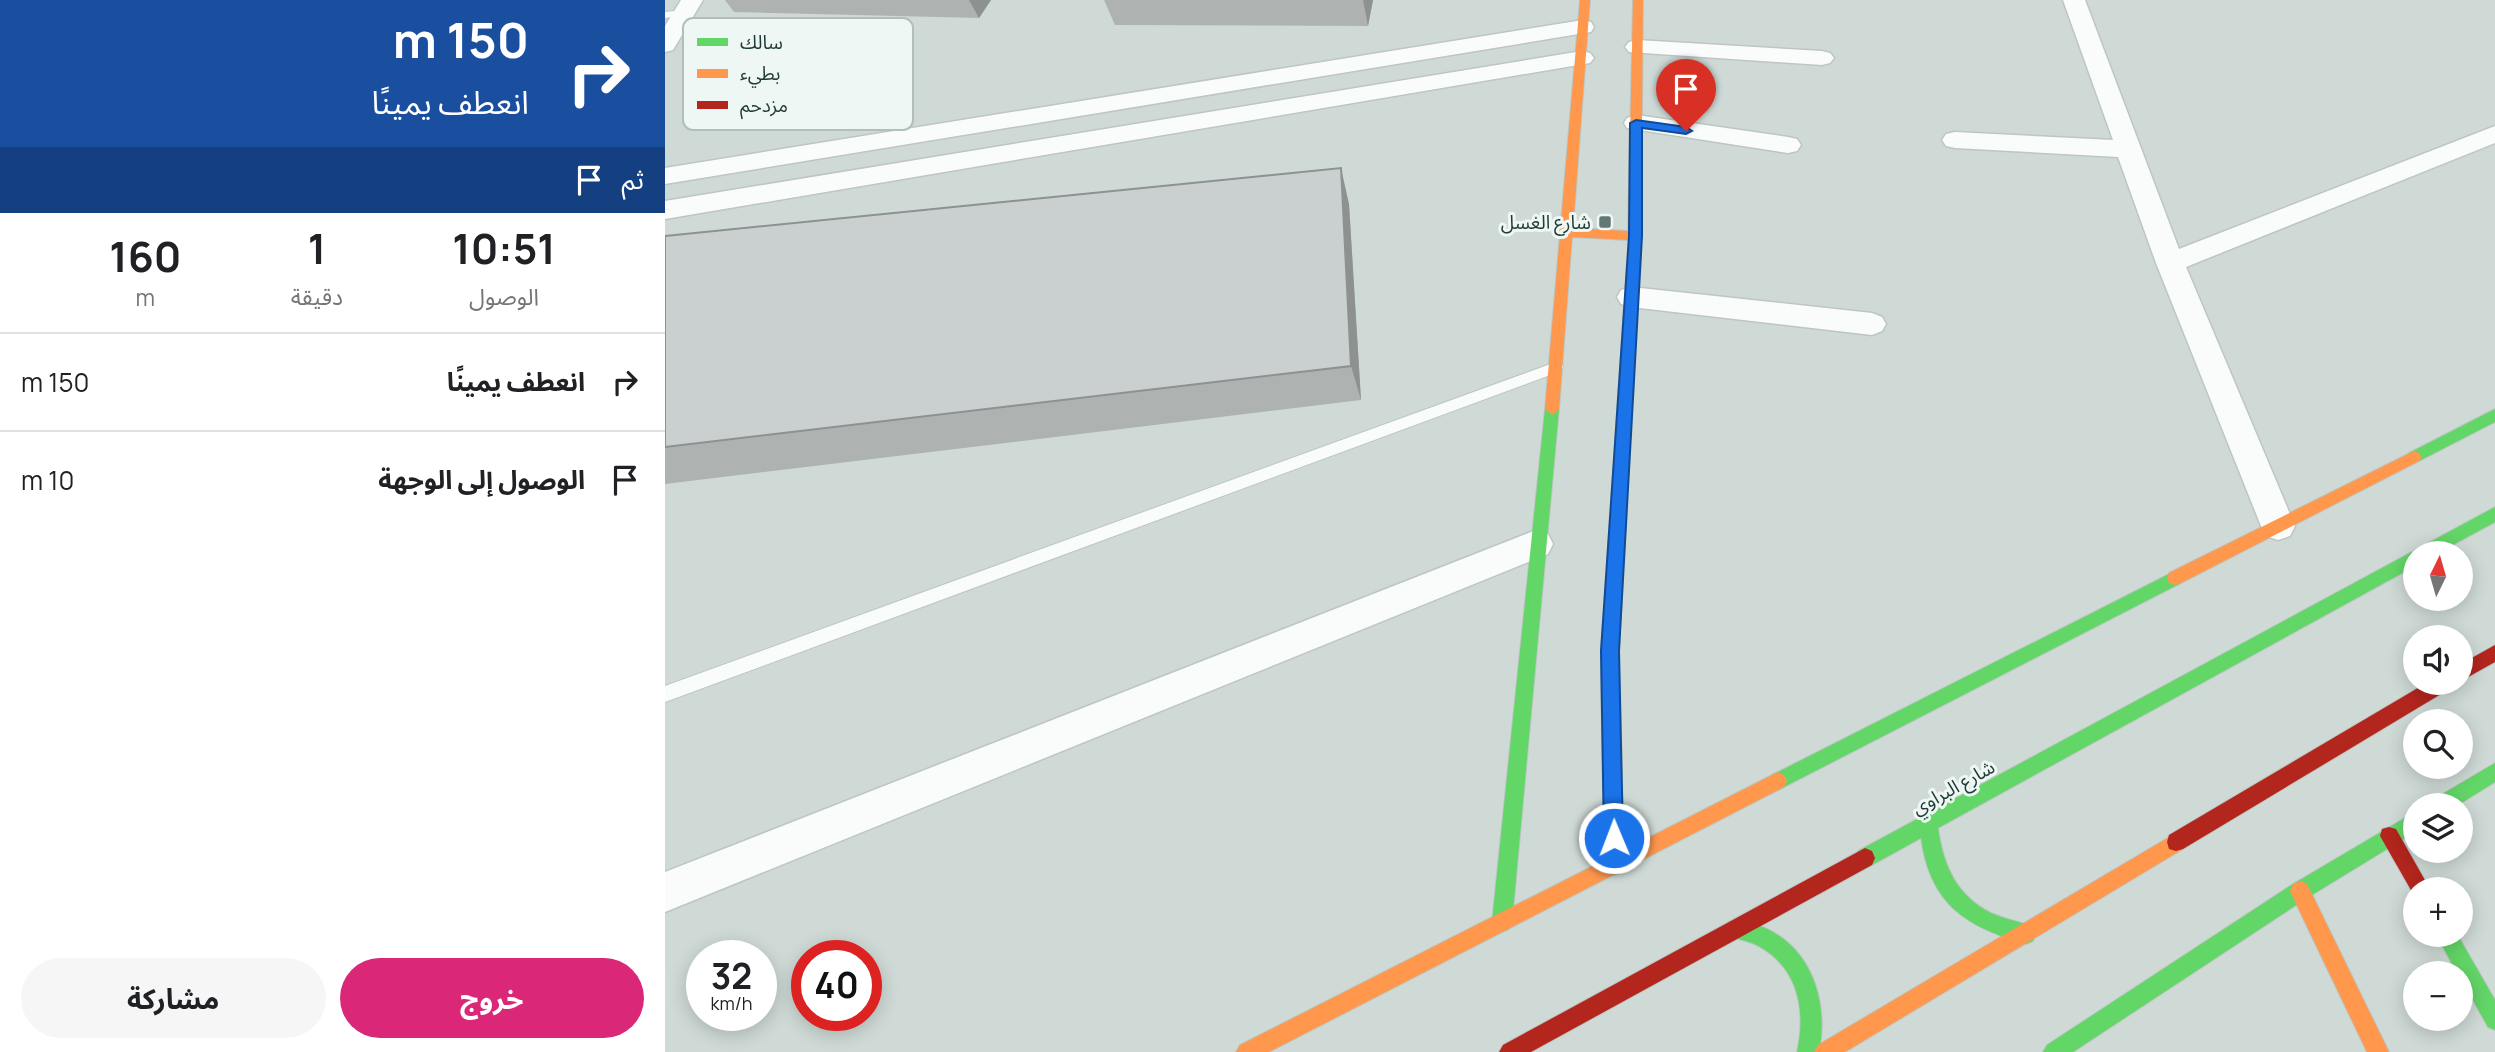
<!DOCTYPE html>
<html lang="ar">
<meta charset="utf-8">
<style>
:root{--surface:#fff;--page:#f6f6f6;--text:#202124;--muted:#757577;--line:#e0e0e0;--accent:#db2777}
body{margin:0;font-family:Manrope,"Noto Sans Arabic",sans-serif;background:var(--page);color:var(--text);direction:rtl;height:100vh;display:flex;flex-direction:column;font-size:26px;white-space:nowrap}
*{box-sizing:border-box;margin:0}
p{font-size:23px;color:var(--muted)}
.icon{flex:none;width:38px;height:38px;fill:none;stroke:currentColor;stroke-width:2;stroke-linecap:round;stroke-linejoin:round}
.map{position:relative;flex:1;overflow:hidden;direction:ltr}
.details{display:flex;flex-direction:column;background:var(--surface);width:665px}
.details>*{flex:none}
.banner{background:#1a4fa0;color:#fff;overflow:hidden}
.needle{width:46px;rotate:5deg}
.fabs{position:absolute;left:1738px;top:541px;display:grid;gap:14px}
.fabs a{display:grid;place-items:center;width:70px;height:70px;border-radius:50%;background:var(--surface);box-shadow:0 4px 18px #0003;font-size:35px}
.speed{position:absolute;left:21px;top:940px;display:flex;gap:14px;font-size:35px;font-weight:700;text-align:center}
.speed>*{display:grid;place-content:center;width:91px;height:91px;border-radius:50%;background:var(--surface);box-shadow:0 4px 18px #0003;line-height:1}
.speed small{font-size:18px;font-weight:400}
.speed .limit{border:10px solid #d22;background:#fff;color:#111}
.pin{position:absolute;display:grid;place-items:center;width:60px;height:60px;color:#fff;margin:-72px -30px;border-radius:50% 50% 50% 0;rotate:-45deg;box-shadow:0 0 7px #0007}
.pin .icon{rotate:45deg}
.me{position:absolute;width:77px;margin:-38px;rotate:359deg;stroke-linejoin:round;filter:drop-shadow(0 0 5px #0008)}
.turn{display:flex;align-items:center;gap:24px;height:147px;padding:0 21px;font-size:32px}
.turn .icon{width:91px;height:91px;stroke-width:2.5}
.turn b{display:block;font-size:49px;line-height:60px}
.then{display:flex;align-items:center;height:66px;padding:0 21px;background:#0003;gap:14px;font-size:26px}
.eta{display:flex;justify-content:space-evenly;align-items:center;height:119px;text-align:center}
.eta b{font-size:42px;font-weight:700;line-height:49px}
.cta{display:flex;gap:14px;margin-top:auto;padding:14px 21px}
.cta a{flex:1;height:80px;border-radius:42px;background:var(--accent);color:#fff;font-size:28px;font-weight:700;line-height:80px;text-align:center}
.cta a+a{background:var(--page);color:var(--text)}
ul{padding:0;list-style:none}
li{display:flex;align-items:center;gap:21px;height:98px;padding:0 21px;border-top:2px solid var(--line)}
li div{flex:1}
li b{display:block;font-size:26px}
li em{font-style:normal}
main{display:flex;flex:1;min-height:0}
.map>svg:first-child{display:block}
.built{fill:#cfdad6;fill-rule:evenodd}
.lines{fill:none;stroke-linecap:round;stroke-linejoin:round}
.lane-casing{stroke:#bec5c3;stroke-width:2}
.street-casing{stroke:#bec5c3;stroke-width:3}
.fast-casing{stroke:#bdc6c3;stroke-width:2}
.slow-casing{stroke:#bdc6c3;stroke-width:2}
.jam-casing{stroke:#bdc6c3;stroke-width:2}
.lane{fill:#fafcfb;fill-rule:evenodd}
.street{fill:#fafcfb;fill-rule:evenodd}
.fast{fill:#63d668;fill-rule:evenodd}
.slow{fill:#ff974d;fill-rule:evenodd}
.jam{fill:#b3261e;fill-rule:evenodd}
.wall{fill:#aeb3b2}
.shaded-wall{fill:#8d9291}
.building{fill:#cad0cf;stroke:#8d9291;stroke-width:2}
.route{fill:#1a73e8;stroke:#114b97;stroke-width:2}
.poi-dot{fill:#637874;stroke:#eff7f4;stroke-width:2.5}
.labels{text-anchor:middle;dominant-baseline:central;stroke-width:6;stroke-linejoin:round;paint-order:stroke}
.poi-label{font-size:19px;fill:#1f3b37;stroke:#eff7f4;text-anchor:end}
.street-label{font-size:19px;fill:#1f3b37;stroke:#eff7f4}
.key{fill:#eff7f4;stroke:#b1bfbb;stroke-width:2}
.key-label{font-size:19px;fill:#1f3b37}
</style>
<main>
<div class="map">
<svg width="1830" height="1052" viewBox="0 0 1830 1052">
<rect width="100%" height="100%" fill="#e1e8e6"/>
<path class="built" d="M 0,0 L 1830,0 L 1830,1052 L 0,1052 ZM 1750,553 L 1796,553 L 1796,598 L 1750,598 ZM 1750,637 L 1796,637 L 1796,682 L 1750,682 ZM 1750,721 L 1796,721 L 1796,766 L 1750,766 ZM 1750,805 L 1796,805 L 1796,850 L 1750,850 ZM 1750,889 L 1796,889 L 1796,934 L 1750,934 ZM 37,956 L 96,956 L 96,1015 L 37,1015 ZM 142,956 L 201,956 L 201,1015 L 142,1015 ZM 1750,973 L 1796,973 L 1796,1018 L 1750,1018 Z"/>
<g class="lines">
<defs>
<path id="lane" d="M 19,10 L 23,11 L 23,15 L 0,18 L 0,12 Z
M 891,362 L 896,363 L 898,367 L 896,371 L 0,702 L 0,686 Z"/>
<path id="street" d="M 16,0 L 38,0 L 8,50 L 0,52 L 0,26 Z
M 1398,0 L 1420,0 L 1514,249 L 1830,126 L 1830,143 L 1521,267 L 1630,526 L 1625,536 L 1613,540 L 1601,536 L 1596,526 L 1491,263 L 1453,157 L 1290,148 L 1281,146 L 1277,140 L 1281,134 L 1290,132 L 1448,140 Z
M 918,20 L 926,22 L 929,27 L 926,32 L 0,184 L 0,168 Z
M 972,40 L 1157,51 L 1165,53 L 1169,58 L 1165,63 L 1157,65 L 964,52 L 960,47 L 964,42 Z
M 917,51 L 925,53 L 929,58 L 925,63 L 0,219 L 0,201 Z
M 971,115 L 1123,137 L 1132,139 L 1136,145 L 1132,151 L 1123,153 L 962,128 L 959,123 L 962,118 Z
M 966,287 L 1207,313 L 1217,317 L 1221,324 L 1217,331 L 1207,335 L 966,307 L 956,304 L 952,297 L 956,290 Z
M 871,530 L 883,534 L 888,544 L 883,554 L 0,912 L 0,872 Z"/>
<path id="fast" d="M 969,245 L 975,249 L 954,651 L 959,865 L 956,872 L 949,875 L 942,872 L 939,865 L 936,651 L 963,249 Z
M 887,403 L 894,409 L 847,922 L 844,929 L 837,932 L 830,929 L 827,922 L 880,409 Z
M 1830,409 L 1830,422 L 1754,461 L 1744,461 L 1741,457 L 1744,453 Z
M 1830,507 L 1830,522 L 1773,553 L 1750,553 L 1750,566 L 1273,828 C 1278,865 1291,895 1326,913 C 1339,919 1354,921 1368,927 L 1371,934 L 1368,941 L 1361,944 C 1301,927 1265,904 1256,838 L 1207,865 L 1200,868 L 1193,865 L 1190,858 L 1193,851 Z
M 1510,571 L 1516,573 L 1518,578 L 1516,583 L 1119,787 L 1113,790 L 1107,787 L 1104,781 L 1107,775 Z
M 1830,763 L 1830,782 L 1793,805 L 1767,805 L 1769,799 Z
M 1750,812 L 1750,832 L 1642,898 L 1408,1052 L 1378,1052 L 1382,1045 L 1628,884 Z
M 1071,919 C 1083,922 1096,925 1108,932 C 1150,956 1163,1007 1154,1052 L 1132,1052 C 1141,1011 1134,969 1095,947 C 1086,941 1074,940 1064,936 L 1061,929 L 1064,922 Z
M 1771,934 L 1792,934 L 1830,1000 L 1830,1030 L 1823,1027 L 1796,979 L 1796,973 L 1792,973 Z"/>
<path id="slow" d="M 915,0 L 925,0 L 908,228 L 963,231 L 968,0 L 978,0 L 976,236 L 975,249 L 969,253 L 963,249 L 963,240 L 907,237 L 894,409 L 887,415 L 880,409 Z
M 1749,451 L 1754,453 L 1757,457 L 1754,461 L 1516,583 L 1510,585 L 1504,583 L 1502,578 L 1504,573 Z
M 1113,772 L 1119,775 L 1122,781 L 1119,787 L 604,1052 L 571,1052 L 575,1045 Z
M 1511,833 L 1518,835 L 1520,842 L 1518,849 L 1180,1052 L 1149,1052 L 1153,1045 Z
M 1635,881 L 1642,884 L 1724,1052 L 1702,1052 L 1625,891 L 1628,884 Z"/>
<path id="jam" d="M 1830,645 L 1830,662 L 1796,681 L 1796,664 Z
M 1763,682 L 1788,682 L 1786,688 L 1518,849 L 1511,851 L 1504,849 L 1502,842 L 1504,835 Z
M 1724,827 L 1731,829 L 1765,889 L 1750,889 L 1750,897 L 1715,836 L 1717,829 Z
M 1200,848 L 1207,851 L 1210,858 L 1207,865 L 866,1052 L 834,1052 L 838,1045 Z"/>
</defs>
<use href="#lane" class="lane-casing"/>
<use href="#street" class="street-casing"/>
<use href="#fast" class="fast-casing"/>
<use href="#slow" class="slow-casing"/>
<use href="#jam" class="jam-casing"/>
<use href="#lane" class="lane"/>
<use href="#street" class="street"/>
<use href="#fast" class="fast"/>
<use href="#slow" class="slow"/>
<use href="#jam" class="jam"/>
</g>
<path class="wall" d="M 60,0 L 326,0 L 314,18 L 69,12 Z
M 439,0 L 708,0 L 703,26 L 450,25 Z
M 684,204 L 696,400 L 0,484 L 0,236 Z"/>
<path class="shaded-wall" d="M 304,0 L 326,0 L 314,18 Z
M 698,0 L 708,0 L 703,26 Z
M 676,168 L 684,204 L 696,400 L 686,366 Z"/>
<path class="building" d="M 676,168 L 686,366 L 0,447 L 0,236 Z"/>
<path class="route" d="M 971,120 L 1021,127 L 1027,131 L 1021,134 L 977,128 L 977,236 L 954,651 L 958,838 L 955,845 L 949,848 L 942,845 L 939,838 L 936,651 L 964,236 L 965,123 Z"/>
<rect class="poi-dot" x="933" y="215" width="14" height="14" rx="3.5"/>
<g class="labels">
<g class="poi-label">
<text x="926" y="222">شارع الغسل</text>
</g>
<g class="street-label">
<text transform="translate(1288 787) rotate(-29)">شارع البراوي</text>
</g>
</g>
<rect x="18" y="18" width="230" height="112" rx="10" class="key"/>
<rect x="32" y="38" width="31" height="8" fill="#63d668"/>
<rect x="32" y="69" width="31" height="9" fill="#ff974d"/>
<rect x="32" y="101" width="31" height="8" fill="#b3261e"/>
<g class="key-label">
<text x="75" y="49">سالك</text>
<text x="75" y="80">بطيء</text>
<text x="75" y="112">مزدحم</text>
</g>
</svg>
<div class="fabs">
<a><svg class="needle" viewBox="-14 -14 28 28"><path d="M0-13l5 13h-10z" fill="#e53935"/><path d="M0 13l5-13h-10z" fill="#757577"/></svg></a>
<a><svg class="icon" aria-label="sound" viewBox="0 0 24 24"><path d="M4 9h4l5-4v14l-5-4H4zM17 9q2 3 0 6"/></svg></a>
<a><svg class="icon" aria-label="search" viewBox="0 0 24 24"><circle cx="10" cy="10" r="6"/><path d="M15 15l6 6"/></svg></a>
<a><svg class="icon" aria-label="layers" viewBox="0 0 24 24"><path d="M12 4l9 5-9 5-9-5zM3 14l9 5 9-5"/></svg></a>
<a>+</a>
<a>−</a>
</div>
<div class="speed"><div>32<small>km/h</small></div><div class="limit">40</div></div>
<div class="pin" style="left:1021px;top:131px;background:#d93025"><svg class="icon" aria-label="arrive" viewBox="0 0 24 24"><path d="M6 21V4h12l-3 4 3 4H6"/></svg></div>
<svg class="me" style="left:949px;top:838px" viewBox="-20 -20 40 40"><circle r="17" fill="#1a73e8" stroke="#fff" stroke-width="3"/><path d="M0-11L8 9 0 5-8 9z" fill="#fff"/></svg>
</div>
<section class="details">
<div class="banner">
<div class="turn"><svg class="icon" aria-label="right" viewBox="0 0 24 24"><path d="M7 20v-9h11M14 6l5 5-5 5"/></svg><div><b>150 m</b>انعطف يمينًا</div></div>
<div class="then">ثم<svg class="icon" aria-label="arrive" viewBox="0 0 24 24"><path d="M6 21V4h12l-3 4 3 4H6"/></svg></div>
</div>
<div class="eta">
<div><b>10:51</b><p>الوصول</p></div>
<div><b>1</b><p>دقيقة</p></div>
<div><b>160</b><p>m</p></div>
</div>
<ul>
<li><svg class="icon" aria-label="right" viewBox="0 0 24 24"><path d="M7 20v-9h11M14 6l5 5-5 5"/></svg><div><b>انعطف يمينًا</b></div><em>150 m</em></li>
<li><svg class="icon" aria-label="arrive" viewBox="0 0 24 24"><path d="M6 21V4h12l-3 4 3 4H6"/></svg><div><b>الوصول إلى الوجهة</b></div><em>10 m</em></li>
</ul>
<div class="cta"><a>خروج</a><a>مشاركة</a></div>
</section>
</main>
